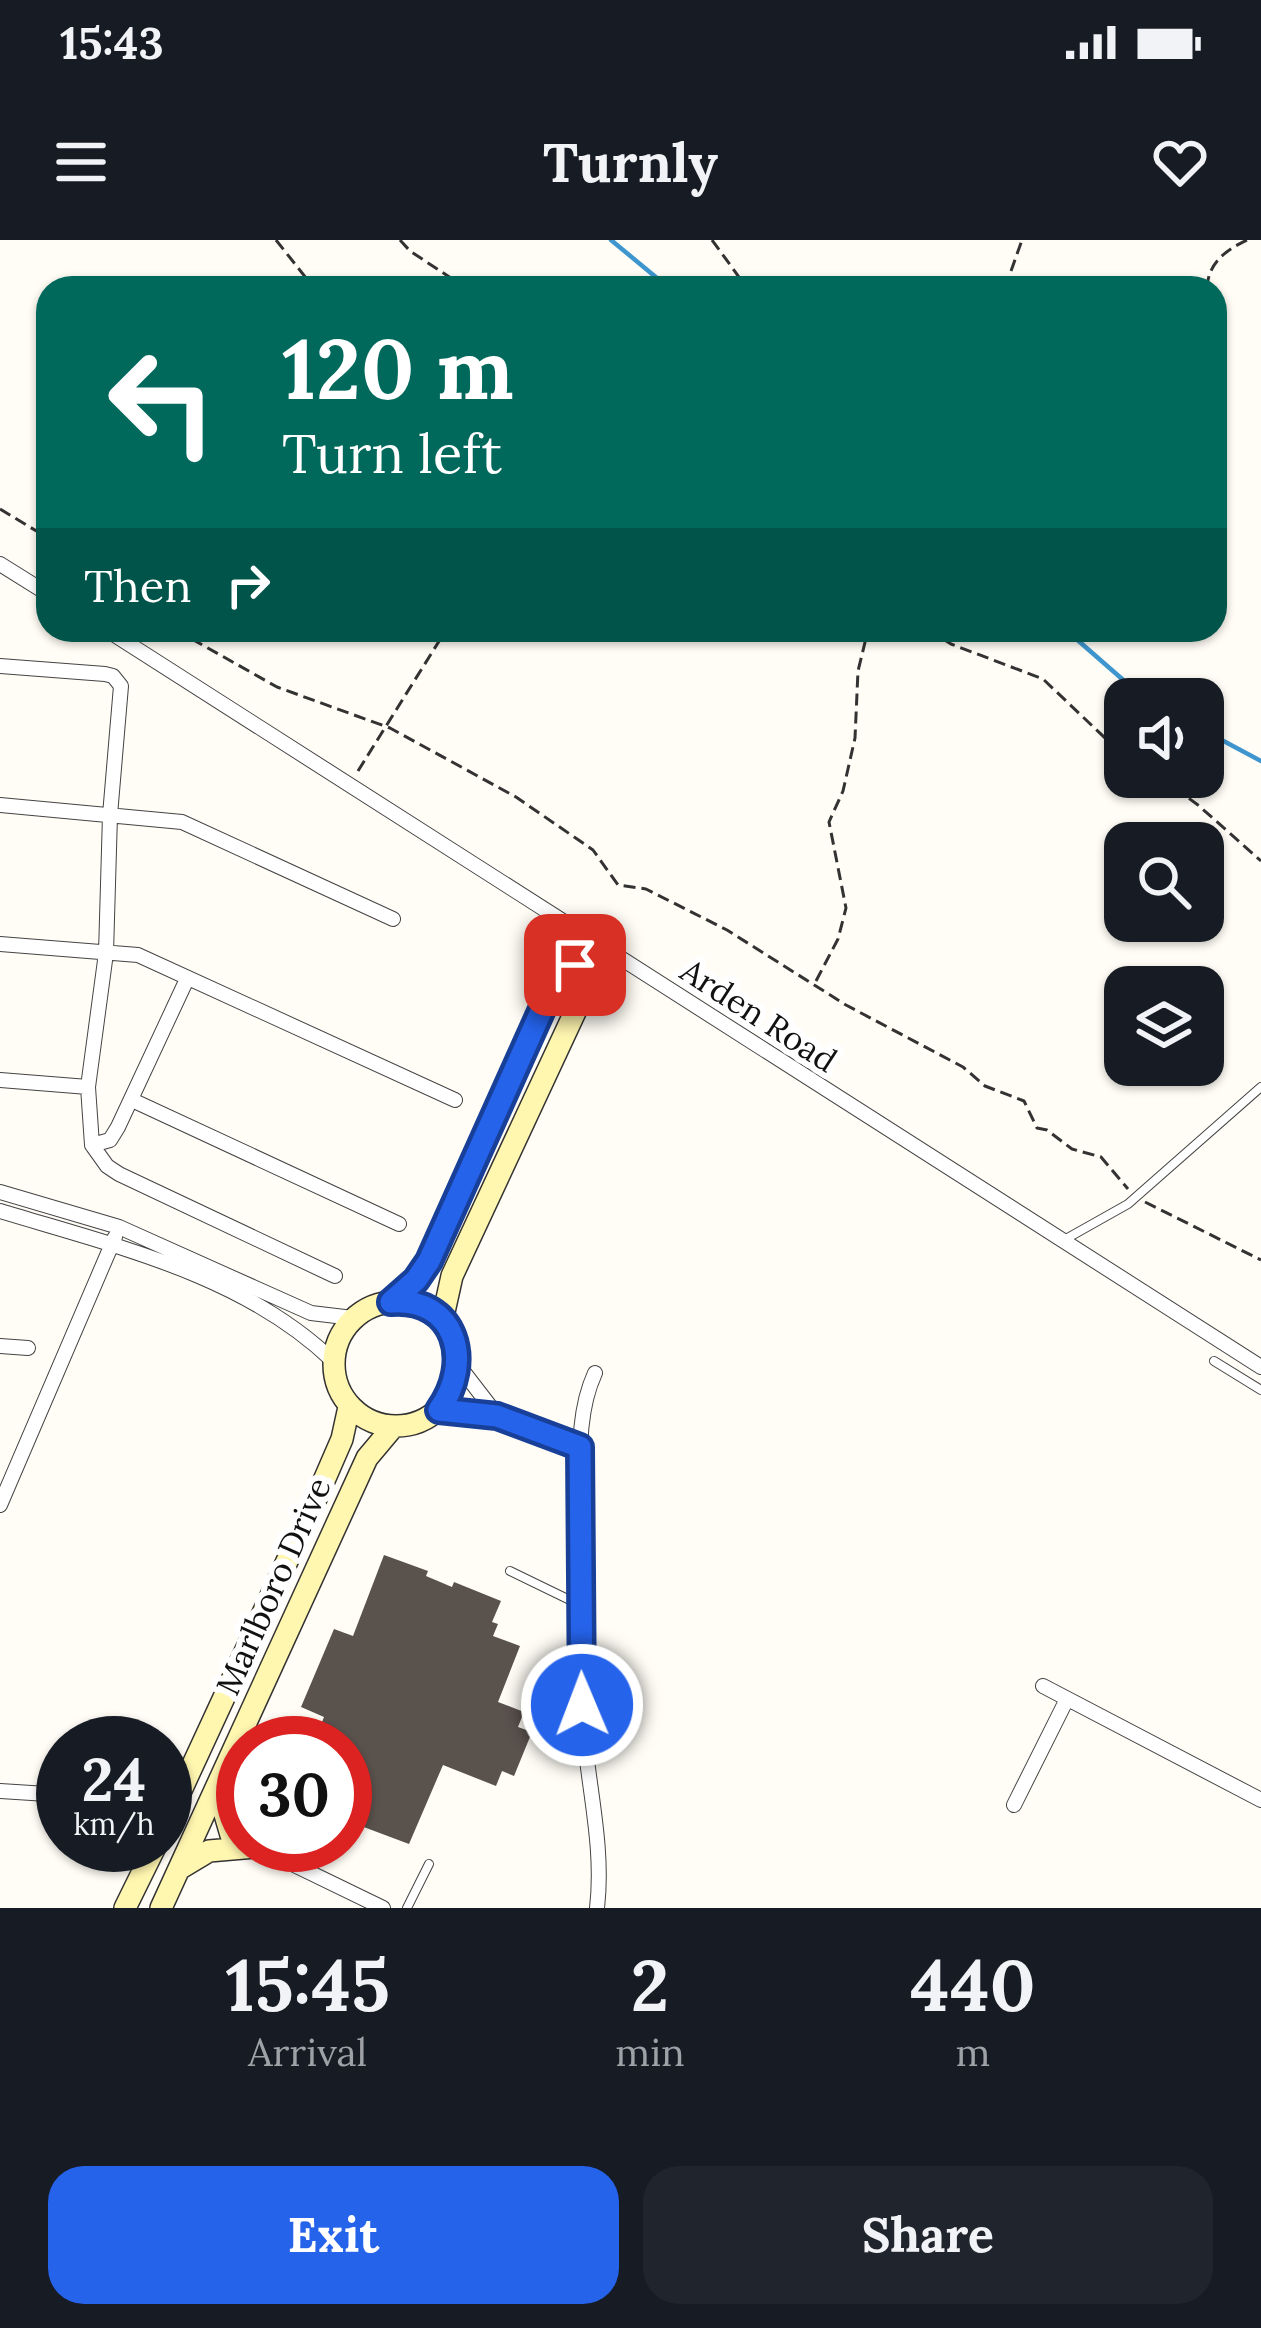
<!DOCTYPE html>
<style>
:root{--surface:#171b24;--page:#20242c;--text:#f1f3f6;--muted:#9ea1a6;--accent:#2563eb}
body{margin:0;font-family:Lora,serif;background:var(--page);color:var(--text);height:100vh;display:flex;flex-direction:column;font-size:45px;white-space:nowrap}
*{box-sizing:border-box;margin:0}
p{font-size:39px;color:var(--muted)}
.icon{flex:none;width:66px;height:66px;fill:none;stroke:currentColor;stroke-width:2;stroke-linecap:round;stroke-linejoin:round}
.map{position:relative;height:1668px;overflow:hidden}
.sheet{display:flex;flex-direction:column;background:var(--surface);flex:1}
.sheet>*{flex:none}
.guide{position:absolute;left:36px;top:36px;width:1191px;height:366px;border-radius:36px;box-shadow:0 3px 9px #0004;background:#00695c;color:#fff;overflow:hidden}
.fabs{position:absolute;left:1104px;top:438px;display:grid;gap:24px}
.fabs a{display:grid;place-items:center;width:120px;height:120px;border-radius:24px;background:var(--surface);box-shadow:0 3px 9px #0004;font-size:60px}
.speed{position:absolute;left:36px;top:1476px;display:flex;gap:24px;font-size:60px;font-weight:700;text-align:center}
.speed>*{display:grid;place-content:center;width:156px;height:156px;border-radius:50%;background:var(--surface);box-shadow:0 3px 9px #0004;line-height:1}
.speed small{font-size:30px;font-weight:400}
.speed .limit{border:18px solid #d22;background:#fff;color:#111}
.pin{position:absolute;display:grid;place-items:center;width:102px;height:102px;color:#fff;margin:-51px;border-radius:24px;box-shadow:0 6px 18px #0006}
.me{position:absolute;width:132px;margin:-66px;rotate:359deg;stroke-linejoin:round;filter:drop-shadow(0 0 9px #0008)}
.turn{display:flex;align-items:center;gap:42px;height:252px;padding:0 48px;font-size:54px}
.turn .icon{width:156px;height:156px;stroke-width:2.5}
.turn b{display:block;font-size:84px;line-height:102px}
.then{display:flex;align-items:center;height:114px;padding:0 48px;background:#0003;gap:24px;font-size:45px}
.eta{display:flex;justify-content:space-evenly;align-items:center;height:204px;text-align:center}
.eta b{font-size:72px;font-weight:700;line-height:84px}
.primary-button{display:flex;gap:24px;margin-top:auto;padding:24px 48px}
.primary-button a{flex:1;height:138px;border-radius:36px;background:var(--accent);color:#fff;font-size:48px;font-weight:700;line-height:138px;text-align:center}
.primary-button a+a{background:var(--page);color:var(--text)}
.status{display:flex;justify-content:space-between;align-items:center;height:84px;padding:0 60px;background:var(--surface);direction:ltr}
.status svg{height:33px;fill:currentColor}
header{display:flex;justify-content:space-between;align-items:center;height:156px;padding:0 48px;background:var(--surface);font-size:54px;font-weight:700}
.map>svg:first-child{display:block}
.lines{fill:none;stroke-linecap:round;stroke-linejoin:round}
.stream{stroke:#3f96cf;stroke-width:4.5}
.building{fill:#5a524d}
.lane-casing{stroke:#444;stroke-width:10}
.street-casing{stroke:#444;stroke-width:16}
.secondary-casing{stroke:#333;stroke-width:24}
.path{stroke:#333;stroke-width:3;stroke-dasharray:12 6;stroke-linecap:butt}
.lane{stroke:#fff;stroke-width:8}
.street{stroke:#fff;stroke-width:14}
.secondary{stroke:#fff6b0;stroke-width:21}
.route-casing{stroke:#184099;stroke-width:30}
.route{stroke:#2563eb;stroke-width:21}
.labels{text-anchor:middle;dominant-baseline:central;stroke-width:12;stroke-linejoin:round;paint-order:stroke}
.street-label{font-size:33px;fill:#111;stroke:#fff}
</style>
<div class="status"><b>15:43</b><svg viewBox="0 0 49 12"><path d="M0 12V9h3v3zM5 12V6h3v6zM10 12V3h3v9zM15 12V0h3v12zM26 1h20v11H26zM47 4h2v5h-2z"/></svg></div>
<header><svg class="icon" aria-label="menu" viewBox="0 0 24 24"><path d="M4 6h16M4 12h16M4 18h16"/></svg>Turnly<svg class="icon" aria-label="heart" viewBox="0 0 24 24"><path d="M12 20l-8-8c-3-5 5-10 8-4 3-6 11-1 8 4z"/></svg></header>
<div class="map">
<svg width="1261" height="1668" viewBox="0 0 1261 1668">
<rect width="100%" height="100%" fill="#fffdf5"/>
<g class="lines">
<path class="stream" d="M 611,0 L 669,48
M 1066,390 L 1145,459
M 1203,490 L 1261,521"/>
</g>
<path class="building" d="M 384,1315 L 428,1331 L 426,1336 L 452,1347 L 454,1342 L 501,1361 L 492,1382 L 498,1384 L 493,1396 L 520,1406 L 498,1462 L 524,1472 L 518,1487 L 532,1492 L 514,1536 L 502,1531 L 496,1546 L 443,1525 L 409,1604 L 345,1580 L 345,1503 L 314,1503 L 324,1477 L 301,1467 L 334,1389 L 353,1396 Z"/>
<g class="lines">
<defs>
<path id="lane" d="M 1064,1000 L 1128,964 L 1261,847
M 1214,1121 L 1261,1150
M 510,1331 L 578,1364
M 407,1668 L 429,1624"/>
<path id="street" d="M 0,324 L 48,354
M 107,390 L 1261,1127
M 0,426 L 105,434 L 113,436 L 121,446 L 110,575 L 106,713 L 88,847 L 92,905 L 107,926 L 119,934 L 335,1036
M 0,565 L 182,582 L 393,679
M 0,704 L 138,715 L 455,860
M 0,840 L 88,847
M 132,860 L 399,984
M 92,905 L 110,900 L 118,887 L 187,739
M 0,952 L 119,987 L 311,1073 L 353,1078
M 0,971 C 115,1006 244,1035 333,1121
M 0,1106 L 28,1108
M 459,1126 L 496,1174
M 595,1133 C 577,1172 580,1218 580,1261 C 579,1338 578,1416 584,1493 C 589,1551 604,1609 597,1668
M 439,1170 L 497,1176 L 580,1207
M 0,1265 L 115,997
M 1043,1446 L 1261,1560
M 0,1551 L 63,1555
M 1014,1565 L 1067,1459
M 253,1605 L 383,1668"/>
<path id="secondary" d="M334 1124a62 62 0 1 1 124 0a62 62 0 1 1-124 0Z
M 391,1062 L 416,1040 L 429,1021 L 557,736 L 569,726 L 582,726 L 588,732 L 589,742 L 452,1036 L 442,1081
M 223,1541 L 224,1571 L 231,1595
M 165,1585 L 319,1252 L 342,1199 L 349,1167
M 179,1629 L 209,1611 L 257,1607
M 125,1668 L 156,1605
M 161,1668 L 367,1218 L 393,1187"/>
</defs>
<use href="#lane" class="lane-casing"/>
<use href="#street" class="street-casing"/>
<use href="#secondary" class="secondary-casing"/>
<path class="path" d="M 276,0 L 314,48
M 400,0 L 410,11 L 466,48
M 712,0 L 747,48
M 1005,48 L 1022,0
M 1207,48 C 1208,23 1226,10 1247,0
M 0,269 L 48,298
M 176,390 L 277,447 L 390,488 L 516,557 L 593,610 L 618,645 L 646,649 L 727,690 L 846,765 L 963,827 L 985,846 L 1024,861 L 1037,888 L 1047,890 L 1072,909 L 1101,917 L 1128,949
M 929,390 L 951,404 L 1043,439 L 1125,517
M 358,531 L 446,390
M 1160,537 L 1198,565 L 1261,621
M 816,741 L 838,699 L 846,668 L 829,582 L 843,551 L 855,498 L 858,431 L 868,390
M 1145,962 L 1261,1020"/>
<use href="#lane" class="lane"/>
<use href="#street" class="street"/>
<use href="#secondary" class="secondary"/>
</g>
<g class="lines">
<defs>
<path id="route" d="M 575,725 L 557,736 L 429,1021 L 416,1040 L 391,1062 C 456,1057 474,1122 439,1170 L 497,1176 L 580,1207 L 582,1465"/>
</defs>
<use href="#route" class="route-casing"/>
<use href="#route" class="route"/>
</g>
<g class="labels">
<g class="street-label">
<text transform="translate(759 775) rotate(33)">Arden Road</text>
<text transform="translate(273 1346) rotate(-66)">Marlboro Drive</text>
</g>
</g>
</svg>
<div class="fabs">
<a><svg class="icon" aria-label="sound" viewBox="0 0 24 24"><path d="M4 9h4l5-4v14l-5-4H4zM17 9q2 3 0 6"/></svg></a>
<a><svg class="icon" aria-label="search" viewBox="0 0 24 24"><circle cx="10" cy="10" r="6"/><path d="M15 15l6 6"/></svg></a>
<a><svg class="icon" aria-label="layers" viewBox="0 0 24 24"><path d="M12 4l9 5-9 5-9-5zM3 14l9 5 9-5"/></svg></a>
</div>
<div class="speed"><div>24<small>km/h</small></div><div class="limit">30</div></div>
<div class="pin" style="left:575px;top:725px;background:#d93025"><svg class="icon" aria-label="arrive" viewBox="0 0 24 24"><path d="M6 21V4h12l-3 4 3 4H6"/></svg></div>
<svg class="me" style="left:582px;top:1465px" viewBox="-20 -20 40 40"><circle r="17" fill="#2563eb" stroke="#fff" stroke-width="3"/><path d="M0-11L8 9 0 5-8 9z" fill="#fff"/></svg>
<div class="guide">
<div class="turn"><svg class="icon" aria-label="left" viewBox="0 0 24 24"><path d="M17 20v-9H6M10 6l-5 5 5 5"/></svg><div><b>120 m</b>Turn left</div></div>
<div class="then">Then<svg class="icon" aria-label="right" viewBox="0 0 24 24"><path d="M7 20v-9h11M14 6l5 5-5 5"/></svg></div>
</div>
</div>
<section class="sheet">
<div class="eta">
<div><b>15:45</b><p>Arrival</p></div>
<div><b>2</b><p>min</p></div>
<div><b>440</b><p>m</p></div>
</div>
<div class="primary-button"><a>Exit</a><a>Share</a></div>
</section>
